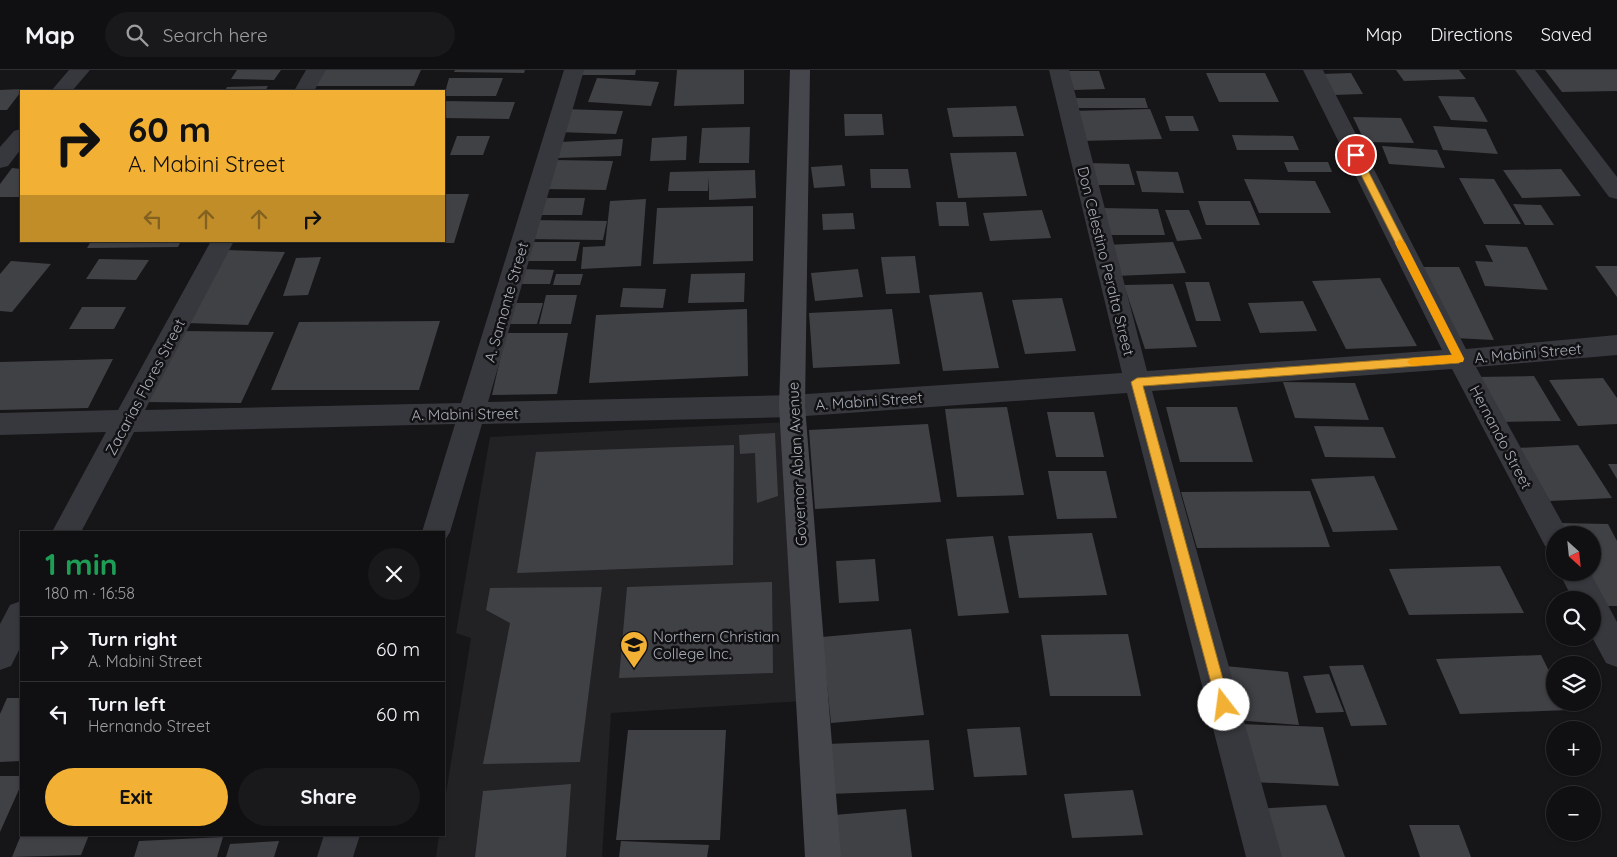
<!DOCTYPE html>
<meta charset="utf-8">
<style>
:root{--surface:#101012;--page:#19191b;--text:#f1f3f6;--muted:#9c9d9f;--line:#303032;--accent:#f2b134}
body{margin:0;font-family:Quicksand,sans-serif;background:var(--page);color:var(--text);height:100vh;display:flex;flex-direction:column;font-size:19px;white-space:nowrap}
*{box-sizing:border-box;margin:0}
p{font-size:16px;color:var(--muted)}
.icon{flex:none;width:28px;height:28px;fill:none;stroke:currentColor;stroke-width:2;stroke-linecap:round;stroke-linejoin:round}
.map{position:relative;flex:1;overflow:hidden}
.sheet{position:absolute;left:20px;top:461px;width:425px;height:305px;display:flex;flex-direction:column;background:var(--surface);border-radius:0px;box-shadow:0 1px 4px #0004,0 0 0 1px var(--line)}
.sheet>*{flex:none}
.hud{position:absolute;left:20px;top:20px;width:425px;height:152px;border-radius:0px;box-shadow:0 1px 4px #0004,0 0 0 1px var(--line);background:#f2b134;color:#111;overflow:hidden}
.needle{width:32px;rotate:153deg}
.fabs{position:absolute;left:1546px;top:456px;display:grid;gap:10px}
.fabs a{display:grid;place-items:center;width:55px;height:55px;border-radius:50%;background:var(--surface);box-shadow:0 1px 4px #0004,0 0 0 1px var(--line);font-size:25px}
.pin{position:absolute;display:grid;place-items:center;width:42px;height:42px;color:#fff;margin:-21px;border:2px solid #fff;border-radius:50%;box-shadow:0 1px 5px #0007}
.me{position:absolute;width:55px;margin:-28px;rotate:345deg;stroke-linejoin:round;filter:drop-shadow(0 0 4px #0008)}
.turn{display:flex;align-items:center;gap:18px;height:105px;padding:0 25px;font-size:22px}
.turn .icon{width:65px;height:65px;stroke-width:2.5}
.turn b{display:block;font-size:35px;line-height:42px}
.lanes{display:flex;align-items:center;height:48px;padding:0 25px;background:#0003;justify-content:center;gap:25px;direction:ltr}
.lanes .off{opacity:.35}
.round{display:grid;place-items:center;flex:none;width:52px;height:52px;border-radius:26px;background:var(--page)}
.summary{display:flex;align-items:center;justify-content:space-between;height:85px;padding:0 25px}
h1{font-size:30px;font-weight:700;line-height:38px;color:#1e9e55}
.button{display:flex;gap:10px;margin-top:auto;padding:10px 25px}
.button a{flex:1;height:58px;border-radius:30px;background:var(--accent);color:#111;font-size:20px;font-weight:700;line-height:58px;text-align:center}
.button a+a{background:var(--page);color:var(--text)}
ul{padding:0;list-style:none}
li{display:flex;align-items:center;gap:15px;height:65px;padding:0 25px;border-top:1px solid var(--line)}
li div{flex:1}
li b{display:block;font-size:19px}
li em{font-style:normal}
header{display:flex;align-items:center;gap:30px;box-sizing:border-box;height:70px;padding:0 25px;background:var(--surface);border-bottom:1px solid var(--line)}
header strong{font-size:24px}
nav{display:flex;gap:28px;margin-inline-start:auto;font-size:18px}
.search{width:350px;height:45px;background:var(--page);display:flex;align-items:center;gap:12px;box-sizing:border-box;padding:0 18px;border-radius:28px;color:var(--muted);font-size:19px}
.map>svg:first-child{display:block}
.built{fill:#222225}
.building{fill:#404145}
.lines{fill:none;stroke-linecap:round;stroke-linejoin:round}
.street{fill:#37383d;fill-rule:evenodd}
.secondary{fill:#45474d;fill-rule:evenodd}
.route{fill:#f2b134;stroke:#9d7322}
.slow{fill:#f59e0b}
.labels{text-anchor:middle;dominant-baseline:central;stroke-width:5;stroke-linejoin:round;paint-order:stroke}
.street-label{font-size:15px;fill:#a8adb8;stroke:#111113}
.poi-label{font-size:15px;fill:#a8adb8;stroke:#111113;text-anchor:start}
</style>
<header>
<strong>Map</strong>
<div class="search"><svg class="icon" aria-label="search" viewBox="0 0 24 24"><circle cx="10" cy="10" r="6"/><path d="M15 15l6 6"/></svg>Search here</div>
<nav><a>Map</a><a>Directions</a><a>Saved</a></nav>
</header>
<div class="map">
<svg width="1617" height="787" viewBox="0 0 1617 787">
<rect width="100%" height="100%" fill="#161618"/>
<path class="built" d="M 789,352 L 804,631 L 611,643 L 602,787 L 436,787 L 439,765 L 444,765 L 444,736 L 471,568 L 456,563 L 490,367 Z"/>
<path class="building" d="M 237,0 L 281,0 L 274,10 L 231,9 Z
M 320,0 L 421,0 L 414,16 L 312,16 Z
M 455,0 L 525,0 L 524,3 L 454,2 Z
M 581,0 L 636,0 L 635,5 L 580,5 Z
M 677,0 L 744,0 L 744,34 L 674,36 Z
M 1396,0 L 1459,0 L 1466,9 L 1404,11 Z
M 1545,0 L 1617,0 L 1617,21 L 1562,22 Z
M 1068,1 L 1099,1 L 1105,19 L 1074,20 Z
M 1206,3 L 1265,3 L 1279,32 L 1219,32 Z
M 1351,3 L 1363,24 L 1333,25 L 1322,4 Z
M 449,8 L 503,8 L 496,26 L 444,26 Z
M 597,8 L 659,12 L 651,36 L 588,32 Z
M 268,16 L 265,21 L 225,21 L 227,17 Z
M 23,19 L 7,40 L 0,40 L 0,20 Z
M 1438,26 L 1474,27 L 1488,52 L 1451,50 Z
M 1071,28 L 1145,28 L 1148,38 L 1073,38 Z
M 444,31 L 515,32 L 509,49 L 444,48 Z
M 1016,36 L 1024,66 L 953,67 L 947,38 Z
M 565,39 L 623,41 L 616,64 L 557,62 Z
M 1150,39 L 1162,69 L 1080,71 L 1071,41 Z
M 844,44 L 882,44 L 884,65 L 845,66 Z
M 1165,46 L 1193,46 L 1199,61 L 1170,61 Z
M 1353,47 L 1401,48 L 1414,73 L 1365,72 Z
M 1433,56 L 1486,59 L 1498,84 L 1443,80 Z
M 750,57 L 749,93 L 699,93 L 702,58 Z
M 1232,65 L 1293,66 L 1299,80 L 1237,80 Z
M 457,66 L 490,66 L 483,85 L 450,85 Z
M 687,66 L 686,90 L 650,91 L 652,68 Z
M 623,69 L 621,86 L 556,88 L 559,72 Z
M 1382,76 L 1437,80 L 1445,98 L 1389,94 Z
M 1016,82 L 1027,126 L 958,128 L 950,83 Z
M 553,90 L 613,91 L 606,120 L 544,119 Z
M 1284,92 L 1328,92 L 1332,102 L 1288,102 Z
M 1088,93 L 1129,94 L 1135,115 L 1093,115 Z
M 842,95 L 845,116 L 814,118 L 811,97 Z
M 12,98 L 21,99 L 21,127 L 0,127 L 0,114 Z
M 870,99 L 908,99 L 911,118 L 871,118 Z
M 1561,99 L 1581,126 L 1522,128 L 1503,100 Z
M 755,100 L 756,128 L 709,130 L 709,107 L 708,121 L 668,121 L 670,102 Z
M 1136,101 L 1178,102 L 1184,123 L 1142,122 Z
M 1459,108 L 1494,109 L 1521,154 L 1484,154 Z
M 1244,109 L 1315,111 L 1331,143 L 1259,143 Z
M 444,124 L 469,124 L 454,173 L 444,173 Z
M 541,128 L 585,128 L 582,145 L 537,145 Z
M 646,129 L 641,196 L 581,199 L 583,177 L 605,176 L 610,131 Z
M 1198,131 L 1250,131 L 1260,155 L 1206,155 Z
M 936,132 L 966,132 L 969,156 L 939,156 Z
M 1513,134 L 1541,135 L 1554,155 L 1525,155 Z
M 753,136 L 753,191 L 653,194 L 657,138 Z
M 1101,138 L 1158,139 L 1165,165 L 1107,165 Z
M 1042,140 L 1051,168 L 990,171 L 983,143 Z
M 1165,140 L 1189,140 L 1202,169 L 1177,171 Z
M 853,143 L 855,159 L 823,160 L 822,144 Z
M 531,150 L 607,151 L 603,170 L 526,169 Z
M 91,171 L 181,171 L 178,177 L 87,178 Z
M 370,171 L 411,171 L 411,173 L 369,173 Z
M 526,172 L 580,172 L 576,191 L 522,191 Z
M 1173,172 L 1186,203 L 1116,206 L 1105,175 Z
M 1485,175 L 1527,177 L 1548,220 L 1485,216 L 1475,191 L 1493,192 Z
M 227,180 L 285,182 L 248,255 L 186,253 Z
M 915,186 L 920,223 L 886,224 L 881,187 Z
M 321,187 L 308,225 L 283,226 L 296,188 Z
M 99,189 L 149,190 L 136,210 L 86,209 Z
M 11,191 L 51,194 L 12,242 L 0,241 L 0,204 Z
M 1595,196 L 1617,196 L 1617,227 Z
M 1413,197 L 1459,197 L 1494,270 L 1454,268 Z
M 519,199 L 554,200 L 550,214 L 515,214 Z
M 858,199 L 863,227 L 815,231 L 811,203 Z
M 745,203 L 744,232 L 688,233 L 691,204 Z
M 556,204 L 583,204 L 580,215 L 553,215 Z
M 1380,208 L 1417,276 L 1346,279 L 1312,211 Z
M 1185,212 L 1209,212 L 1221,251 L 1196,251 Z
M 1173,214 L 1197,277 L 1145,279 L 1124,215 Z
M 623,218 L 666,219 L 663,238 L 620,237 Z
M 982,222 L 999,298 L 943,301 L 929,225 Z
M 546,225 L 577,225 L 571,254 L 539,254 Z
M 1062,228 L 1076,281 L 1025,284 L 1012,230 Z
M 1303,231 L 1317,261 L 1260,263 L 1248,233 Z
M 509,233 L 543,233 L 537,254 L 503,254 Z
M 82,237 L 126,237 L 114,259 L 69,259 Z
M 747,239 L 748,306 L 589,313 L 596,245 Z
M 892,239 L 900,294 L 813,298 L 809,243 Z
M 440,251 L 419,320 L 271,320 L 299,252 Z
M 181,261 L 274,262 L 241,333 L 143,332 Z
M 506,263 L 568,263 L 557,324 L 492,325 Z
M 113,289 L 88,338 L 0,340 L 0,292 Z
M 1534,306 L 1561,351 L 1499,352 L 1474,307 Z
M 1603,308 L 1617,328 L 1617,354 L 1578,356 L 1549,310 Z
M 1283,312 L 1355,313 L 1369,350 L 1295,348 Z
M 1007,337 L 1024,425 L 957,427 L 945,339 Z
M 1166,337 L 1237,337 L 1253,392 L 1180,392 Z
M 1047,342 L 1094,342 L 1104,387 L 1056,387 Z
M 928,354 L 941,432 L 815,439 L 809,360 Z
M 1314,356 L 1383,357 L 1396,388 L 1325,387 Z
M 775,363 L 778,426 L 757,433 L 755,383 L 740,384 L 739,365 Z
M 734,375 L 733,495 L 517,503 L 536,382 Z
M 1578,375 L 1612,428 L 1550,431 L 1518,378 Z
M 1608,394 L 1617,394 L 1617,409 Z
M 1048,401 L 1106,401 L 1117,448 L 1057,449 Z
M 1374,406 L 1398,460 L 1333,462 L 1311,409 Z
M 1310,421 L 1330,477 L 1197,478 L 1181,422 Z
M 1558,453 L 1608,454 L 1617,471 L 1617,536 L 1600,536 L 1583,502 L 1592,502 L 1592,465 L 1564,465 Z
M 1092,463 L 1107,525 L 1019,528 L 1008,466 Z
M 993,466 L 1009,543 L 958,546 L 946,469 Z
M 875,489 L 879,531 L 839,533 L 836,491 Z
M 1500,496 L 1524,543 L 1409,545 L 1389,499 Z
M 772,512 L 773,603 L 619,608 L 627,517 Z
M 602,517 L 580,692 L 483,694 L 510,553 L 486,540 L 490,518 Z
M 911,559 L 924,645 L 831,653 L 822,567 Z
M 1128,564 L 1141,626 L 1050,626 L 1041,565 Z
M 1541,585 L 1555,613 L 1555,632 L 1565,632 L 1569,640 L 1460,644 L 1436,589 Z
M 1363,595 L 1387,655 L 1351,656 L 1329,596 Z
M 1225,596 L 1288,602 L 1299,655 L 1235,650 Z
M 1329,604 L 1344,642 L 1316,643 L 1303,606 Z
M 7,628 L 21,628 L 21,691 L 0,692 L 0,644 Z
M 1240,654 L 1323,657 L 1339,716 L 1252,712 Z
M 1020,657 L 1027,705 L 974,707 L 967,659 Z
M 628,660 L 726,660 L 720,770 L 616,770 Z
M 929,670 L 934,720 L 829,724 L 827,674 Z
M 0,706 L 21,706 L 21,715 L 0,762 Z
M 571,714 L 566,787 L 475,787 L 483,721 Z
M 1133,720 L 1143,765 L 1072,768 L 1064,724 Z
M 1326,735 L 1345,787 L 1268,787 L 1253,739 Z
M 906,739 L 912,787 L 825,787 L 822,746 Z
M 1409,755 L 1459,755 L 1471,787 L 1420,787 Z
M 21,765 L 89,765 L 81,785 L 12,787 Z
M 223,767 L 217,787 L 134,787 L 139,771 Z
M 279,771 L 274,787 L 226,787 L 230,774 Z
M 621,771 L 709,775 L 707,787 L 619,787 Z"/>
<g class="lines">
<path class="street" d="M 69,0 L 90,0 L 72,21 L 51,21 Z
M 306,0 L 326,0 L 314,21 L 294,21 Z
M 564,0 L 584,0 L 488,332 L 792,325 L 1122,303 L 1049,0 L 1069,0 L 1147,301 L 1442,280 L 1303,0 L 1323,0 L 1466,279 L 1617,265 L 1617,285 L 1476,297 L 1569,465 L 1555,465 L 1555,480 L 1545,476 L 1452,299 L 1152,321 L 1282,787 L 1246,787 L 1127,323 L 792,347 L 482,354 L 450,462 L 444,472 L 444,462 L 422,462 L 455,354 L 134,362 L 81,462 L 52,462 L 106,362 L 0,365 L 0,343 L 118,340 L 211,171 L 234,171 L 145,340 L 461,333 Z
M 1515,0 L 1535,0 L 1617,107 L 1617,129 L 1609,127 Z
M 21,59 L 21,79 L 8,96 L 0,98 L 0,77 L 14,61 Z
M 1559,502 L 1590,502 L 1617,552 L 1617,597 L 1606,593 L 1592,567 L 1592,530 L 1573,530 Z
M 21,531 L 21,576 L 11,596 L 0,600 L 0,554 L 10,535 Z
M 324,765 L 360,765 L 353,787 L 317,787 Z"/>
<path class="secondary" d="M 790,0 L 810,0 L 805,336 L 841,787 L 805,787 L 779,336 Z"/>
</g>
<path class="route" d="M 1353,83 L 1360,85 L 1464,289 L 1459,293 L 1143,316 L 1230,635 L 1228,640 L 1224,642 L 1219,640 L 1217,635 L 1131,312 L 1137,308 L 1452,285 L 1351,85 Z"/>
<path class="slow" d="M 1400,169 L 1405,173 L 1464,289 L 1463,292 L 1412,296 L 1407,292 L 1412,288 L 1452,285 L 1395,173 Z"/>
<defs>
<symbol id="school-pin" viewBox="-11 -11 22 30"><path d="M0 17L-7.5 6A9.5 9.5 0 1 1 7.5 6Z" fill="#f2b134" stroke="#111113"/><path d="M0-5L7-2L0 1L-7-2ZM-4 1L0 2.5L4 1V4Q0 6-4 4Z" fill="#111"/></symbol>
</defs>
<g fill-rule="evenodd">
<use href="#school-pin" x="618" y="559" width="32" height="43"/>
</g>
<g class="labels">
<g class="street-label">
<text transform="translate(1106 191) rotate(76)">Don Celestino Peralta Street</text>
<text transform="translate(506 232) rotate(-74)">A. Samonte Street</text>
<text transform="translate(1528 283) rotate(-5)">A. Mabini Street</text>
<text transform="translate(145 317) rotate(-62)">Zacarias Flores Street</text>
<text transform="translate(869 331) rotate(-4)">A. Mabini Street</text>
<text transform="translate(465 344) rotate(-1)">A. Mabini Street</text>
<text transform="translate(1501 367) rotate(62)">Hernando Street</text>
<text transform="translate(797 394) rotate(-93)">Governor Ablan Avenue</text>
</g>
<g class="poi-label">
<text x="653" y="566">Northern Christian<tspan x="653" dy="17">College Inc.</tspan></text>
</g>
</g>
</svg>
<div class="fabs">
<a><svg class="needle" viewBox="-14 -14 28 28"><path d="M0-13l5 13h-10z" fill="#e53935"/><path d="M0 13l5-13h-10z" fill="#9c9d9f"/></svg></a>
<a><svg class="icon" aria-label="search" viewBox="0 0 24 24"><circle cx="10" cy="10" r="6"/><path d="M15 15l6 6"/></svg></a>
<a><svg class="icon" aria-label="layers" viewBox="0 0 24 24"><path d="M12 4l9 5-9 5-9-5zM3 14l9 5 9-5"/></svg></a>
<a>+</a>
<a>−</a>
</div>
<div class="pin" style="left:1356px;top:85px;background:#d93025"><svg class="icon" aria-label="arrive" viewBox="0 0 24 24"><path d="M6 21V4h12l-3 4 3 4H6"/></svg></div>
<svg class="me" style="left:1224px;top:635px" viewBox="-20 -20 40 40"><circle r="19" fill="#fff"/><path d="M0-13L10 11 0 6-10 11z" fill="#f2b134"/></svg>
<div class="hud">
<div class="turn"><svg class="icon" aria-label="right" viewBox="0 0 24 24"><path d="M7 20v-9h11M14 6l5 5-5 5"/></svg><div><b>60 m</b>A. Mabini Street</div></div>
<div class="lanes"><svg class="icon off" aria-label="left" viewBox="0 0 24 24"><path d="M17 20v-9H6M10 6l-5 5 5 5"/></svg><svg class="icon off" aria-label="ahead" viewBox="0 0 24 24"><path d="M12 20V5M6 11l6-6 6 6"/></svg><svg class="icon off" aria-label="ahead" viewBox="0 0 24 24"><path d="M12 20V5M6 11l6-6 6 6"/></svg><svg class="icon" aria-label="right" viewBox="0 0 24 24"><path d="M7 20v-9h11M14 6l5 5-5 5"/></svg></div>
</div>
<section class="sheet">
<div class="summary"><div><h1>1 min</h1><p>180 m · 16:58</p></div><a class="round"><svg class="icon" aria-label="close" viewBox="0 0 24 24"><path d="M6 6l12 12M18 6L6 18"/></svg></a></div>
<ul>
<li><svg class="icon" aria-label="right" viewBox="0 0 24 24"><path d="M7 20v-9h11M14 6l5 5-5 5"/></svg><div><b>Turn right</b><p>A. Mabini Street</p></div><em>60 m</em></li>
<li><svg class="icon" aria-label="left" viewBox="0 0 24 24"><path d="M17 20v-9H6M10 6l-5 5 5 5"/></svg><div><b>Turn left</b><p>Hernando Street</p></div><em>60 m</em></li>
</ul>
<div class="button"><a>Exit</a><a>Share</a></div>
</section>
</div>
